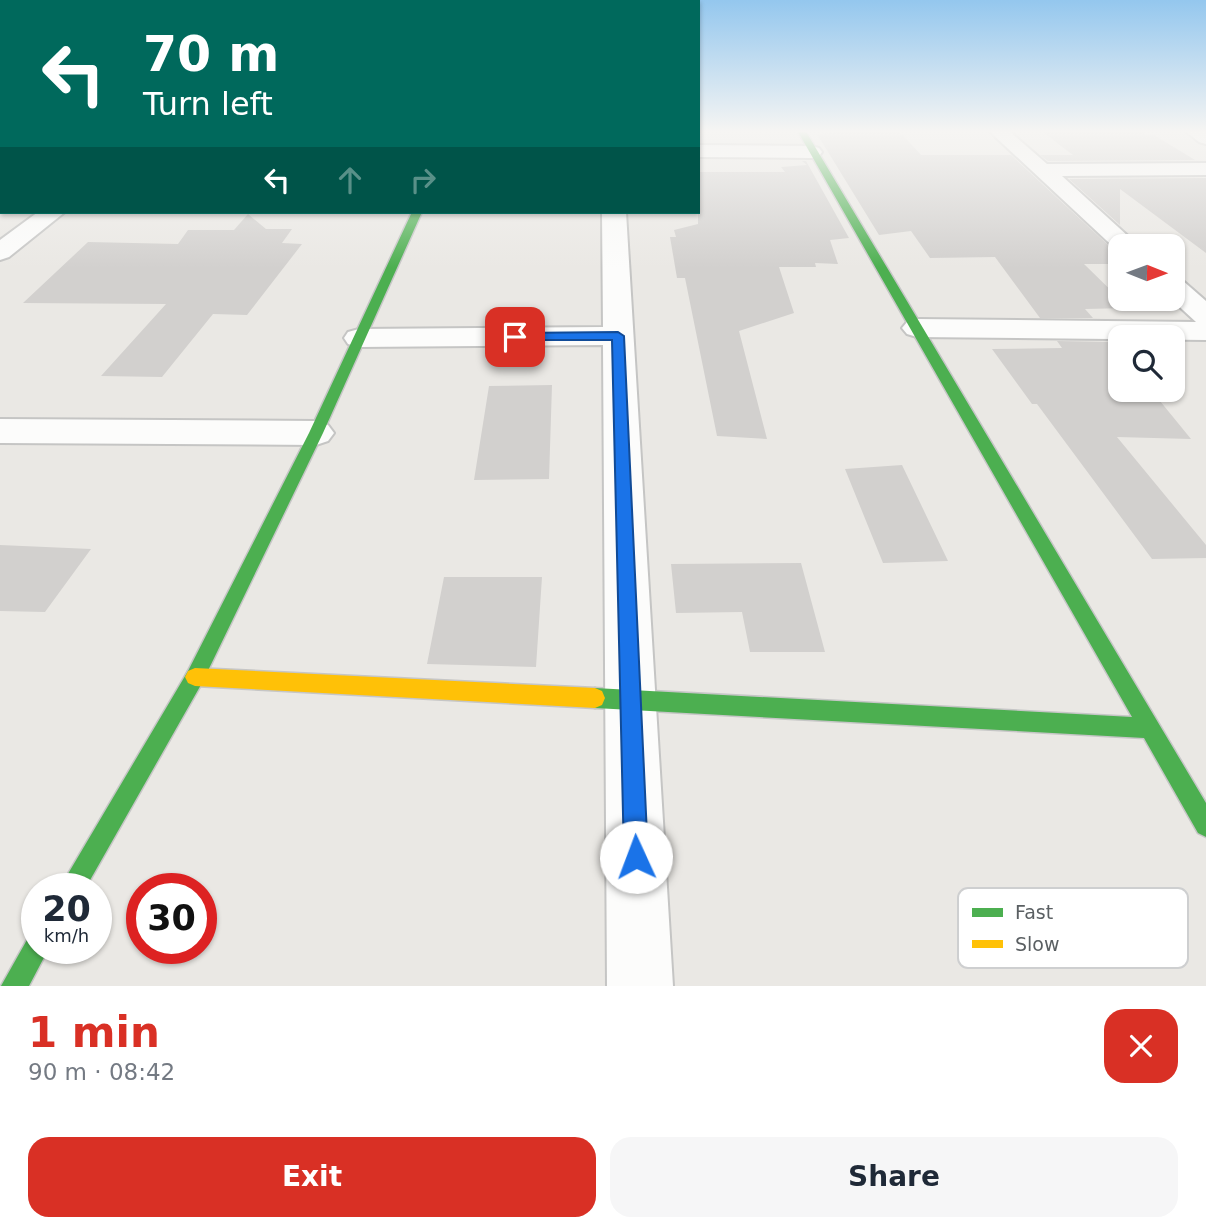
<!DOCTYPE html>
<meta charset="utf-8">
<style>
:root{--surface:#fff;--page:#f6f6f7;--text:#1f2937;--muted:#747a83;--accent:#d93025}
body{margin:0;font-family:"DejaVu Sans",sans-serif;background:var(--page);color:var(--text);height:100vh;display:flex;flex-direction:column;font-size:26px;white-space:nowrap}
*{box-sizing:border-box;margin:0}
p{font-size:23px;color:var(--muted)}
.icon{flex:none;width:38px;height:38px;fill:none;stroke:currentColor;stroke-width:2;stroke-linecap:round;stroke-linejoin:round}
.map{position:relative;height:986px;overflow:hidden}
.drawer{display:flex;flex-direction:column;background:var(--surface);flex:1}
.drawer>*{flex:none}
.guide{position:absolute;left:0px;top:0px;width:700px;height:214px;box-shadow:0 2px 5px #0004;background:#00695c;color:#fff;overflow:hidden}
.needle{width:46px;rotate:91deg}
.controls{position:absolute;left:1108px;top:234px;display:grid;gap:14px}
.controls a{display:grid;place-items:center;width:77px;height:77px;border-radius:14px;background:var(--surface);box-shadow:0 2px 5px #0004;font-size:35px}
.speed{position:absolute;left:21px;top:873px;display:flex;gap:14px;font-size:35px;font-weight:700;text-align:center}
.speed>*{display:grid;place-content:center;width:91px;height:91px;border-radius:50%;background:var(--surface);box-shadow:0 2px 5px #0004;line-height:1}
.speed small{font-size:18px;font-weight:400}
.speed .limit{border:10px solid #d22;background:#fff;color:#111}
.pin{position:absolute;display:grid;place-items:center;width:60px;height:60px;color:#fff;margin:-30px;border-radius:14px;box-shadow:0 4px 10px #0006}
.me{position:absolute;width:77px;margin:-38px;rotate:358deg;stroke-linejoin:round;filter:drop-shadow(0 0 5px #0008)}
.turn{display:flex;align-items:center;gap:24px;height:147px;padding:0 28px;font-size:32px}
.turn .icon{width:91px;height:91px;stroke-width:2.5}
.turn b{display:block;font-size:49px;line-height:60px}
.lanes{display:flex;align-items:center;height:66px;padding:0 28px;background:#0003;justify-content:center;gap:35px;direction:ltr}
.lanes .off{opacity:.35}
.round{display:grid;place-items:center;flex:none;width:74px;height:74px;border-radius:21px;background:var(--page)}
.overview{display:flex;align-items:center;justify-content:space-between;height:119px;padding:0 28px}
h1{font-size:42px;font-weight:700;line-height:52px;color:var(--accent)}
.cta{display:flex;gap:14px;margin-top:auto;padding:14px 28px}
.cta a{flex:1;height:80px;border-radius:21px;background:var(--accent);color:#fff;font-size:28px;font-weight:700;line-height:80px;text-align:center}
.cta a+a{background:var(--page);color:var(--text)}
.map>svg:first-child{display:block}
.building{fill:#d2d0ce}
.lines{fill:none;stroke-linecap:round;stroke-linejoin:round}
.street-casing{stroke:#c5c5c4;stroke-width:4}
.fast-casing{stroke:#c6c6c6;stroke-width:3}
.slow-casing{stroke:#c6c6c6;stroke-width:3}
.street{fill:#fcfcfb;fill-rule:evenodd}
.fast{fill:#4caf50;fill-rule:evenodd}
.slow{fill:#ffc107;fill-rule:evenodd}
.route{fill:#1a73e8;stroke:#114b97;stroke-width:2}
.key{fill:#fff;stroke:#cecfd0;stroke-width:2}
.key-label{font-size:19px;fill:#5a5f62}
</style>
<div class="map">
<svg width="1206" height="986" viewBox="0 0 1206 986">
<rect width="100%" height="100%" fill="#eae8e4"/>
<path class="building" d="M 863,130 L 898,130 L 921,155 L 1011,155 L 1120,256 L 1120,264 L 1084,264 L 1129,308 L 1085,309 L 1093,318 L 1040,318 L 995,257 L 930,258 L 911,231 L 879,235 L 817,134 Z
M 1040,130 L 1139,130 L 1147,135 L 1154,135 L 1195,160 L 1048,161 L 1040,155 L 1073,155 Z
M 802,161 L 806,161 L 849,238 L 830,240 L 838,264 L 815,263 L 816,267 L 779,267 L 794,313 L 739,331 L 767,439 L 717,436 L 685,278 L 677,278 L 670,237 L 676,237 L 674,230 L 698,224 L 698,172 L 785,172 L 781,167 L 807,165 Z
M 1206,178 L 1206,253 L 1120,189 L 1120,225 L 1069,179 Z
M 248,214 L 266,229 L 292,229 L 282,243 L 302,244 L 247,315 L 213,314 L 162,377 L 101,376 L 166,304 L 23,303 L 88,242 L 178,244 L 188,230 L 234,230 Z
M 1057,341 L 1112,342 L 1120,352 L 1120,390 L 1151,390 L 1191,439 L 1117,437 L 1206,545 L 1206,558 L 1152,559 L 1037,404 L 1032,404 L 992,349 L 1062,348 Z
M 552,385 L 549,479 L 474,480 L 489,386 Z
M 902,465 L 948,561 L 883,563 L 845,469 Z
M 0,545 L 91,549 L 45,612 L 0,611 Z
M 801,563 L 825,652 L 750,652 L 742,612 L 676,613 L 671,564 Z
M 444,577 L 542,577 L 536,667 L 427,664 Z"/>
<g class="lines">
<defs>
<path id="street" d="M 988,130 L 1008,130 L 1047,164 L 1206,163 L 1206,175 L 1062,176 L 1140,247 L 1120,247 L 1120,253 Z
M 1184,130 L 1206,130 L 1206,144 L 1199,142 Z
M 698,145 L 812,146 L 819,148 L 822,152 L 819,156 L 812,158 L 698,157 Z
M 0,149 L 2,149 L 2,161 L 0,161 Z
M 38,212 L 65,212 L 9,257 L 0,260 L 0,240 Z
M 602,212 L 626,212 L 673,986 L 607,986 L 603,345 L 359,347 L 348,344 L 344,338 L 348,332 L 359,329 L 603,327 Z
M 1172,278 L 1182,280 L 1206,301 L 1206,340 L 917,337 L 907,334 L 902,328 L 907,322 L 917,319 L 1196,322 L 1171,299 Z
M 0,419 L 316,421 L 328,425 L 334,433 L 328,441 L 316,445 L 0,443 Z"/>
<path id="fast" d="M 797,130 L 805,130 L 1206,803 L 1206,837 L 1198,833 L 1144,738 L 595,708 L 588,705 L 585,698 L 588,691 L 595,688 L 1132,717 Z
M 412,212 L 422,212 L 323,433 L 202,683 L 85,889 L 59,889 L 188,671 L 309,433 Z
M 37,934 L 37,948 L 49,948 L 29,986 L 1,986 L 28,938 Z"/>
<path id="slow" d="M 195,668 L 595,688 L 602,691 L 605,698 L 602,705 L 595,708 L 195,686 L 188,683 L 185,677 L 188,671 Z"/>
</defs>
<use href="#street" class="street-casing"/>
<use href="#fast" class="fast-casing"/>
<use href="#slow" class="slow-casing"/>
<use href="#street" class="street"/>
<use href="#fast" class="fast"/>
<use href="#slow" class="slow"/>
</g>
<linearGradient id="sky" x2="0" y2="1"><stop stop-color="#94c7ee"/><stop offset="0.49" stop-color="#f6f5f3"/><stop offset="1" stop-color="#f6f5f3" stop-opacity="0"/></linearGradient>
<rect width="1206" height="268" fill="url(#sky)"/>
<path class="route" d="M 618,332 L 624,336 L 648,857 L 645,865 L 636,869 L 628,865 L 624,857 L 612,340 L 515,340 L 508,337 L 515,333 Z"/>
<rect x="958" y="888" width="230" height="80" rx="10" class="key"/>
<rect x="972" y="908" width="31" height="9" fill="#4caf50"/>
<rect x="972" y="940" width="31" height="8" fill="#ffc107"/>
<g class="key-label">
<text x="1015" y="919">Fast</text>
<text x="1015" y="951">Slow</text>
</g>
</svg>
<div class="controls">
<a><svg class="needle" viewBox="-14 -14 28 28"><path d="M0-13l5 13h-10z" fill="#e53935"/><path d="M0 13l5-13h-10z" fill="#747a83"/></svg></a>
<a><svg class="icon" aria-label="search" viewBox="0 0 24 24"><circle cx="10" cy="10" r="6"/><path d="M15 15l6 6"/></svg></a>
</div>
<div class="speed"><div>20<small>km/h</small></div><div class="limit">30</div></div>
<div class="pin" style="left:515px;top:337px;background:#d93025"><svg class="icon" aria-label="arrive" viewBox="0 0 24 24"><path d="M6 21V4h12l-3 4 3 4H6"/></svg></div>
<svg class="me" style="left:636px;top:857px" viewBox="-20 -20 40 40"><circle r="19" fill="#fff"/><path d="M0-13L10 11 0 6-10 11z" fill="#1a73e8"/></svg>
<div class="guide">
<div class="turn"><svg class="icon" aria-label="left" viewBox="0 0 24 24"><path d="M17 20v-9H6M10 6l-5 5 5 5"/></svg><div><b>70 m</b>Turn left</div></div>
<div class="lanes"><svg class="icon" aria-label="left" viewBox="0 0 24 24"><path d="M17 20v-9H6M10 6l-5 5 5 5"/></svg><svg class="icon off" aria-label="ahead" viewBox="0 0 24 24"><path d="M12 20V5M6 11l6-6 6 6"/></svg><svg class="icon off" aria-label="right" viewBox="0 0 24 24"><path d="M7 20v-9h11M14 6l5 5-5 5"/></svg></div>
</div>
</div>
<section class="drawer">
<div class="overview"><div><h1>1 min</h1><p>90 m · 08:42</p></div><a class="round" style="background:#d93025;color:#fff"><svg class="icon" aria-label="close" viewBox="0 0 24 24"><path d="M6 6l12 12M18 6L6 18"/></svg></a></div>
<div class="cta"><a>Exit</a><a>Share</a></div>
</section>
